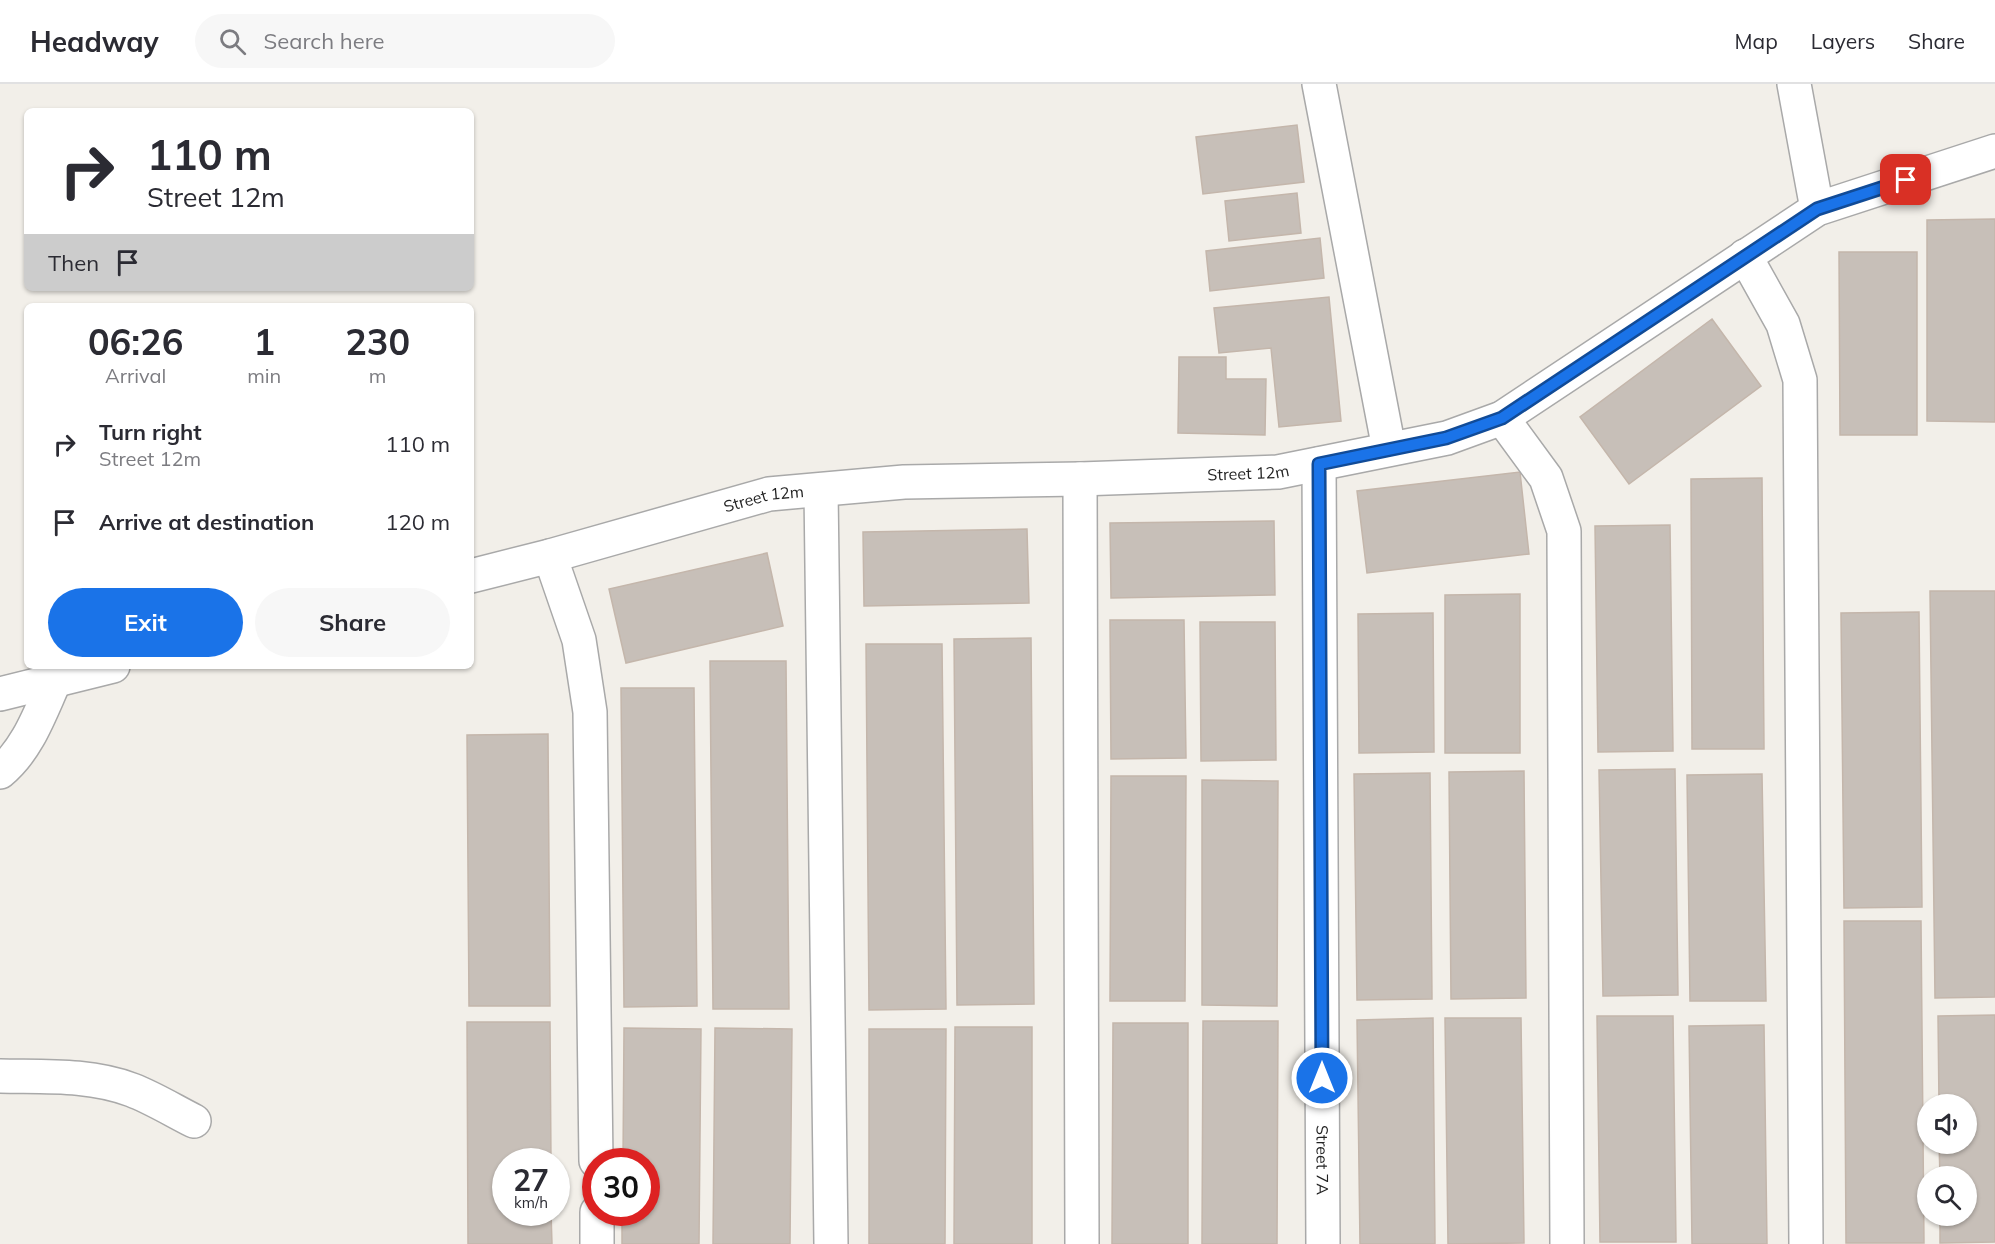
<!DOCTYPE html>
<style>
:root{--surface:#fff;--page:#f7f7f7;--text:#2b2b33;--muted:#7c7c81;--line:#e1e1e2;--accent:#1a73e8}
body{margin:0;font-family:Mulish,sans-serif;background:var(--page);color:var(--text);height:100vh;display:flex;flex-direction:column;font-size:22px;white-space:nowrap}
*{box-sizing:border-box;margin:0}
p{font-size:20px;color:var(--muted)}
.icon{flex:none;width:33px;height:33px;fill:none;stroke:currentColor;stroke-width:2;stroke-linecap:round;stroke-linejoin:round}
.map{position:relative;flex:1;overflow:hidden}
.drawer{position:absolute;left:24px;top:219px;width:450px;height:366px;display:flex;flex-direction:column;background:var(--surface);border-radius:9px;box-shadow:0 2px 4px #0004}
.drawer>*{flex:none}
.top-card{position:absolute;left:24px;top:24px;width:450px;height:183px;border-radius:9px;box-shadow:0 2px 4px #0004;background:#fff;color:var(--text);overflow:hidden}
.controls{position:absolute;left:1917px;top:1010px;display:grid;gap:12px}
.controls a{display:grid;place-items:center;width:60px;height:60px;border-radius:50%;background:var(--surface);box-shadow:0 2px 4px #0004;font-size:30px}
.speed{position:absolute;left:492px;top:1064px;display:flex;gap:12px;font-size:30px;font-weight:700;text-align:center}
.speed>*{display:grid;place-content:center;width:78px;height:78px;border-radius:50%;background:var(--surface);box-shadow:0 2px 4px #0004;line-height:1}
.speed small{font-size:15px;font-weight:400}
.speed .limit{border:9px solid #d22;background:#fff;color:#111}
.pin{position:absolute;display:grid;place-items:center;width:51px;height:51px;color:#fff;margin:-26px;border-radius:12px;box-shadow:0 3px 9px #0006}
.me{position:absolute;width:66px;margin:-33px;rotate:0deg;stroke-linejoin:round;filter:drop-shadow(0 0 4px #0008)}
.turn{display:flex;align-items:center;gap:21px;height:126px;padding:0 24px;font-size:27px}
.turn .icon{width:78px;height:78px;stroke-width:2.5}
.turn b{display:block;font-size:42px;line-height:51px}
.then{display:flex;align-items:center;height:57px;padding:0 24px;background:#0003;gap:12px;font-size:22px}
.eta{display:flex;justify-content:space-evenly;align-items:center;height:102px;text-align:center}
.eta b{font-size:36px;font-weight:700;line-height:42px}
.action{display:flex;gap:12px;margin-top:auto;padding:12px 24px}
.action a{flex:1;height:69px;border-radius:36px;background:var(--accent);color:#fff;font-size:24px;font-weight:700;line-height:69px;text-align:center}
.action a+a{background:var(--page);color:var(--text)}
ul{padding:0;list-style:none}
li{display:flex;align-items:center;gap:18px;height:78px;padding:0 24px}
li div{flex:1}
li b{display:block;font-size:22px}
li em{font-style:normal}
header{display:flex;align-items:center;gap:36px;box-sizing:border-box;height:84px;padding:0 30px;background:var(--surface);border-bottom:2px solid var(--line)}
header strong{font-size:28px}
nav{display:flex;gap:33px;margin-inline-start:auto;font-size:21px}
.search{width:420px;height:54px;background:var(--page);display:flex;align-items:center;gap:15px;box-sizing:border-box;padding:0 21px;border-radius:33px;color:var(--muted);font-size:22px}
.map>svg:first-child{display:block}
.building{fill:#c7bfb8;stroke:#c4b6ab;stroke-width:1.5}
.lines{fill:none;stroke-linecap:round;stroke-linejoin:round}
.minor-casing{stroke:#a9a9a9;stroke-width:36}
.minor{stroke:#fff;stroke-width:33}
.route-casing{stroke:#114b97;stroke-width:15}
.route{stroke:#1a73e8;stroke-width:10}
.labels{text-anchor:middle;dominant-baseline:central;stroke-width:4.5;stroke-linejoin:round;paint-order:stroke}
.street-label{font-size:16px;fill:#222;stroke:#fff}
</style>
<header>
<strong>Headway</strong>
<div class="search"><svg class="icon" aria-label="search" viewBox="0 0 24 24"><circle cx="10" cy="10" r="6"/><path d="M15 15l6 6"/></svg>Search here</div>
<nav><a>Map</a><a>Layers</a><a>Share</a></nav>
</header>
<div class="map">
<svg width="1995" height="1160" viewBox="0 0 1995 1160">
<rect width="100%" height="100%" fill="#f2efe9"/>
<path class="building" d="M 1297,41 L 1304,98 L 1203,110 L 1196,53 Z
M 1297,109 L 1301,149 L 1229,157 L 1225,117 Z
M 1995,135 L 1995,338 L 1927,337 L 1927,136 Z
M 1320,154 L 1324,194 L 1210,207 L 1206,167 Z
M 1839,168 L 1917,168 L 1917,351 L 1840,351 Z
M 1329,213 L 1341,337 L 1279,343 L 1271,264 L 1219,269 L 1214,224 Z
M 1712,235 L 1761,302 L 1629,400 L 1580,333 Z
M 1179,273 L 1226,273 L 1226,295 L 1266,295 L 1265,351 L 1178,349 Z
M 1520,388 L 1529,470 L 1367,489 L 1357,407 Z
M 1762,394 L 1764,665 L 1692,665 L 1691,395 Z
M 1274,437 L 1275,511 L 1111,514 L 1110,439 Z
M 1670,441 L 1673,667 L 1598,668 L 1595,442 Z
M 1027,445 L 1029,519 L 864,522 L 863,448 Z
M 767,469 L 783,542 L 626,579 L 609,505 Z
M 1930,507 L 1995,507 L 1995,913 L 1935,914 Z
M 1520,510 L 1520,669 L 1445,669 L 1445,511 Z
M 1919,528 L 1922,823 L 1844,824 L 1841,529 Z
M 1433,529 L 1434,668 L 1359,669 L 1358,530 Z
M 1110,536 L 1184,536 L 1186,674 L 1111,675 Z
M 1200,538 L 1275,538 L 1276,676 L 1201,677 Z
M 1031,554 L 1034,920 L 957,921 L 954,555 Z
M 866,560 L 942,560 L 946,925 L 869,926 Z
M 710,577 L 786,577 L 789,925 L 713,925 Z
M 621,604 L 694,604 L 697,922 L 624,923 Z
M 548,650 L 550,922 L 469,922 L 467,651 Z
M 1675,685 L 1678,911 L 1603,912 L 1599,686 Z
M 1524,687 L 1526,914 L 1451,915 L 1449,688 Z
M 1430,689 L 1432,915 L 1357,916 L 1354,690 Z
M 1762,690 L 1766,917 L 1690,917 L 1687,691 Z
M 1111,692 L 1186,692 L 1185,917 L 1110,917 Z
M 1202,696 L 1278,697 L 1277,922 L 1202,921 Z
M 1844,837 L 1921,837 L 1924,1159 L 1846,1159 Z
M 1995,931 L 1995,1158 L 1940,1159 L 1940,1131 L 1966,1131 L 1966,1092 L 1940,1092 L 1939,1059 L 1966,1059 L 1966,1020 L 1939,1020 L 1938,932 Z
M 1597,932 L 1673,932 L 1676,1158 L 1600,1158 Z
M 1433,934 L 1435,1160 L 1360,1160 L 1357,936 Z
M 1445,934 L 1521,934 L 1524,1159 L 1448,1160 Z
M 1203,937 L 1278,937 L 1277,1160 L 1202,1160 Z
M 467,938 L 550,938 L 551,1077 L 506,1077 L 506,1128 L 551,1128 L 552,1160 L 468,1160 Z
M 1113,939 L 1188,939 L 1188,1160 L 1112,1160 Z
M 1764,941 L 1767,1160 L 1692,1160 L 1689,942 Z
M 955,943 L 1032,943 L 1032,1160 L 954,1160 Z
M 624,944 L 701,945 L 699,1160 L 622,1160 L 622,1128 L 646,1128 L 646,1077 L 623,1077 Z
M 715,944 L 792,945 L 790,1160 L 713,1160 Z
M 869,945 L 946,945 L 945,1160 L 869,1160 Z"/>
<g class="lines">
<defs>
<g id="minor">
<path d="M 1319,0 L 1389,365"/>
<path d="M 1794,0 L 1817,125"/>
<path d="M 1745,172 L 1783,240 L 1800,296 L 1806,1160"/>
<path d="M 1502,334 L 1546,394 L 1564,447 L 1567,1160"/>
<path id="s1" d="M 1319,380 L 1323,1160"/>
<path d="M 1080,395 L 1082,1160"/>
<path d="M 821,406 L 831,1160"/>
<path d="M 550,472 L 579,556 L 590,628 L 596,1077"/>
<path id="s2" d="M 471,492 L 550,472 L 769,410 L 904,398 L 1080,395 L 1278,388 L 1447,354 L 1502,334 L 1817,125 L 1995,67"/>
<path d="M 0,610 L 113,582"/>
<path d="M 0,688 C 28,665 40,629 55,596"/>
<path d="M 0,992 C 44,993 90,990 132,1006 C 153,1014 174,1027 194,1037"/>
<path d="M 597,1128 L 597,1160"/>
</g>
</defs>
<use href="#minor" class="minor-casing"/>
<use href="#minor" class="minor"/>
</g>
<g class="lines">
<defs>
<path id="route" d="M 1322,994 L 1319,380 L 1446,354 L 1502,334 L 1817,125 L 1906,96"/>
</defs>
<use href="#route" class="route-casing"/>
<use href="#route" class="route"/>
</g>
<g class="labels">
<g class="street-label">
<text stroke="none"><textPath href="#s2" startOffset="789">Street 12m</textPath></text>
<text stroke="none"><textPath href="#s2" startOffset="303">Street 12m</textPath></text>
<text stroke="none"><textPath href="#s1" startOffset="696">Street 7A</textPath></text>
</g>
</g>
</svg>
<div class="controls">
<a><svg class="icon" aria-label="sound" viewBox="0 0 24 24"><path d="M4 9h4l5-4v14l-5-4H4zM17 9q2 3 0 6"/></svg></a>
<a><svg class="icon" aria-label="search" viewBox="0 0 24 24"><circle cx="10" cy="10" r="6"/><path d="M15 15l6 6"/></svg></a>
</div>
<div class="speed"><div>27<small>km/h</small></div><div class="limit">30</div></div>
<div class="pin" style="left:1906px;top:96px;background:#d93025"><svg class="icon" aria-label="arrive" viewBox="0 0 24 24"><path d="M6 21V4h12l-3 4 3 4H6"/></svg></div>
<svg class="me" style="left:1322px;top:994px" viewBox="-20 -20 40 40"><circle r="17" fill="#1a73e8" stroke="#fff" stroke-width="3"/><path d="M0-11L8 9 0 5-8 9z" fill="#fff"/></svg>
<div class="top-card">
<div class="turn"><svg class="icon" aria-label="right" viewBox="0 0 24 24"><path d="M7 20v-9h11M14 6l5 5-5 5"/></svg><div><b>110 m</b>Street 12m</div></div>
<div class="then">Then<svg class="icon" aria-label="arrive" viewBox="0 0 24 24"><path d="M6 21V4h12l-3 4 3 4H6"/></svg></div>
</div>
<section class="drawer">
<div class="eta">
<div><b>06:26</b><p>Arrival</p></div>
<div><b>1</b><p>min</p></div>
<div><b>230</b><p>m</p></div>
</div>
<ul>
<li><svg class="icon" aria-label="right" viewBox="0 0 24 24"><path d="M7 20v-9h11M14 6l5 5-5 5"/></svg><div><b>Turn right</b><p>Street 12m</p></div><em>110 m</em></li>
<li><svg class="icon" aria-label="arrive" viewBox="0 0 24 24"><path d="M6 21V4h12l-3 4 3 4H6"/></svg><div><b>Arrive at destination</b></div><em>120 m</em></li>
</ul>
<div class="action"><a>Exit</a><a>Share</a></div>
</section>
</div>
